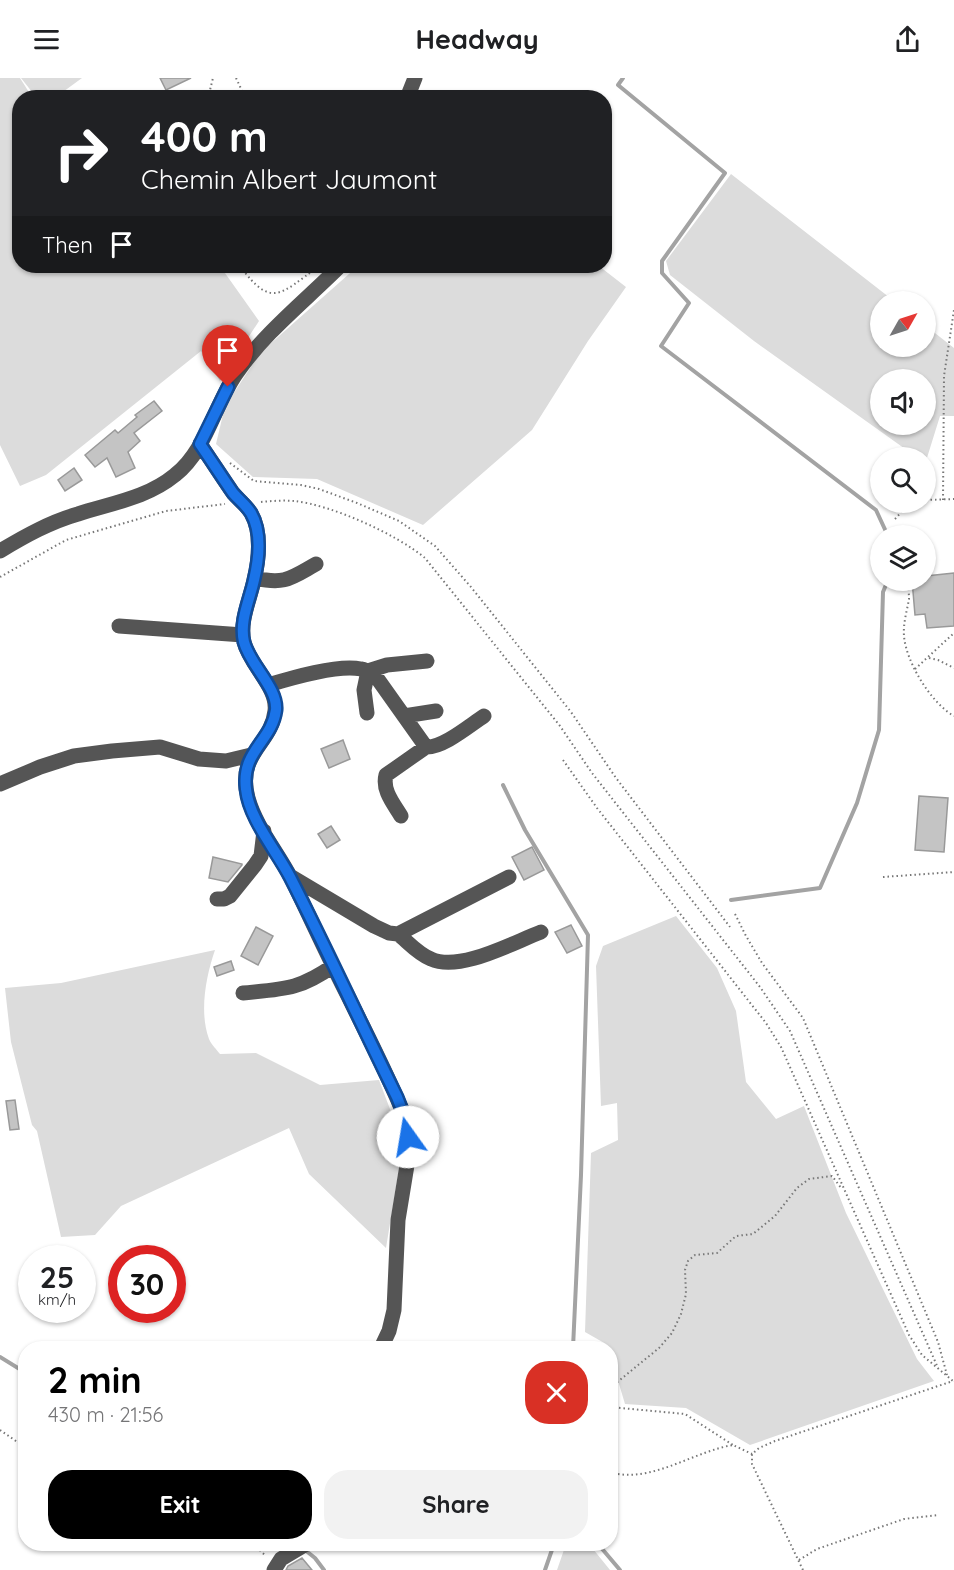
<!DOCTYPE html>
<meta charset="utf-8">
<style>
:root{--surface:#fff;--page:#f2f2f2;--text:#202124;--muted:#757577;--accent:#000}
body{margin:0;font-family:Quicksand,sans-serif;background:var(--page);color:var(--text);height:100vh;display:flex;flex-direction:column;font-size:22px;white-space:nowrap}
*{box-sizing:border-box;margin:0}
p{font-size:20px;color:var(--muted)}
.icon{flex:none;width:33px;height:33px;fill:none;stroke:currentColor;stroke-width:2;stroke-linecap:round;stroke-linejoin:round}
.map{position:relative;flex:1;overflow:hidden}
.details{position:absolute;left:18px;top:1263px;width:600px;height:210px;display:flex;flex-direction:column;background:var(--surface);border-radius:24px;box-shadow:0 2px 4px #0004}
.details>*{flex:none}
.guide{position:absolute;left:12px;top:12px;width:600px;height:183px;border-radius:24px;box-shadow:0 2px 4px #0004;background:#202124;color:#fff;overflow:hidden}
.needle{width:39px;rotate:51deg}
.buttons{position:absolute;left:870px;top:213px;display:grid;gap:12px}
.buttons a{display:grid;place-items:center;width:66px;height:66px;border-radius:50%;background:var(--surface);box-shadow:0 2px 4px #0004;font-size:30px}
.speed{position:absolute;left:18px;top:1167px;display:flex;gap:12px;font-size:30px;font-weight:700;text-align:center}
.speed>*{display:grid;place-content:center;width:78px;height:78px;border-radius:50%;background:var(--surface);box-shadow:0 2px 4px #0004;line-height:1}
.speed small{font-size:15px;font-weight:400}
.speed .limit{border:9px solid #d22;background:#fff;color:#111}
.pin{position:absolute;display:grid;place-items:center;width:51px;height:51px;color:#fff;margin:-62px -26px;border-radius:50% 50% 50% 0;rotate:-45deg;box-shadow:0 0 6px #0007}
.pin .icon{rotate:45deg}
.me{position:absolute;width:66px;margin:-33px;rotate:347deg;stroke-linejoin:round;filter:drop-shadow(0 0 4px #0008)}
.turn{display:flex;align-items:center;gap:21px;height:126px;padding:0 30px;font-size:27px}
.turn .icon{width:78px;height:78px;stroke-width:2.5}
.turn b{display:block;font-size:42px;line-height:51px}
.then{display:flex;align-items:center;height:57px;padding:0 30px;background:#0003;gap:12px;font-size:22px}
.round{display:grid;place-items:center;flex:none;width:63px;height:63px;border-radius:24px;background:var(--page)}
.headline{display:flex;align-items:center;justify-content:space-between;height:102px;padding:0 30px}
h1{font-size:36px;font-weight:800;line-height:45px;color:var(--accent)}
.button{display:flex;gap:12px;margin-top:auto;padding:12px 30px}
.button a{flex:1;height:69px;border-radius:24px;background:var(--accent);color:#fff;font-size:24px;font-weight:800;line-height:69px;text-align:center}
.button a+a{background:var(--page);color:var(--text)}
header{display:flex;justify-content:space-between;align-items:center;height:78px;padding:0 30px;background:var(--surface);font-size:27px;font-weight:800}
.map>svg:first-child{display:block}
.green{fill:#dcdcdc;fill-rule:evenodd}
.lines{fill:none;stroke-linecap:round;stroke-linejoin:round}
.stream{stroke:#a3a3a3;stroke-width:4}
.building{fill:#c4c4c4;stroke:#999;stroke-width:1.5}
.path{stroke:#777;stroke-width:2;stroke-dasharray:1.5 3;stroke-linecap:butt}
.minor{stroke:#555;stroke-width:15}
.route-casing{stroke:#114b97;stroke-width:15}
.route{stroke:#1a73e8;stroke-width:10}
</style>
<header><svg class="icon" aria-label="menu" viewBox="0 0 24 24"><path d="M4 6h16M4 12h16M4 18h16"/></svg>Headway<svg class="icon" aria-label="share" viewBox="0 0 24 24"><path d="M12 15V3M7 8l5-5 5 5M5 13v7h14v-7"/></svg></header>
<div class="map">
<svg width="954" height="1492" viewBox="0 0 954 1492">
<rect width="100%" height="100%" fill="#fff"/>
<path class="green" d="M 0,0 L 20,0 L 32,19 L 20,20 L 20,188 L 220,188 L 259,243 L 220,303 L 201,273 L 46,397 L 20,408 L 0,367 Z
M 21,0 L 82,0 L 56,19 L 36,19 Z
M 731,96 L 894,223 L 880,224 L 880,268 L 926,268 L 926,248 L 954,270 L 954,338 L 940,338 L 926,383 L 926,380 L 908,379 L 908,373 L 754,263 L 670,197 L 666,183 ZM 880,302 L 926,302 L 926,346 L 880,346 Z
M 358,188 L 599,188 L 626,209 L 588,263 L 532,352 L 423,447 L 317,401 L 253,399 L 216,366 L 225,328 L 261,274 Z
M 676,838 L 717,890 L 736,933 L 746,1004 L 776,1041 L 804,1028 L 846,1135 L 917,1281 L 934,1303 L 750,1367 L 686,1330 L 625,1326 L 611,1279 L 610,1270 L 608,1270 L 606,1266 L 585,1254 L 591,1075 L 618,1062 L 617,1025 L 601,1028 L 596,888 L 603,868 Z
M 215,872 C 206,898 199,934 209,961 C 211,966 217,972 220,976 L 256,975 L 320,1007 L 379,1002 L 399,1055 L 401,1078 L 386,1170 L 309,1096 L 289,1050 L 121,1128 L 95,1157 L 61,1159 L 37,1053 L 32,1047 L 11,964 L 5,910 L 61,905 Z
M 566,1466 L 589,1466 L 610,1492 L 557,1492 Z"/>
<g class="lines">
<path class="stream" d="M 623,0 L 618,7 L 725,95 L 662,183 L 662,195 L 689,225 L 661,268 L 876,432 L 888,458
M 503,707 L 525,752 L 588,857 L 581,1097 L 573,1270
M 731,822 L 820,810 L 857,725 L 879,652 L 883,514 L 888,502
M 0,1279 L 26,1295
M 598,1466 L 620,1492
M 305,1472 L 315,1480 L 324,1492
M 545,1492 L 554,1466"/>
</g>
<path class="building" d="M 160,0 L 191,0 L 166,12 Z
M 154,323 L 162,333 L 134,355 L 140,363 L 128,374 L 135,390 L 116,399 L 107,380 L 95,389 L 85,377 L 115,352 L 118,355 L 137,339 L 135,337 Z
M 74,390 L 82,402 L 65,413 L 58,402 Z
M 954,495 L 954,548 L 927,550 L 925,536 L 915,537 L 912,502 L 926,502 L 926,498 Z
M 343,662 L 350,681 L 329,690 L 321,671 Z
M 919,718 L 948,720 L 944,774 L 915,772 Z
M 331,748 L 340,762 L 327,770 L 318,756 Z
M 532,769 L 544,792 L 524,802 L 512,779 Z
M 213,779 L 242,786 L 242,787 L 228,804 L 209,800 Z
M 571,847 L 582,868 L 567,875 L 555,854 Z
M 256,849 L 273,858 L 258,887 L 241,878 Z
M 231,883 L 234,892 L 217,898 L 214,889 Z
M 15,1022 L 19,1051 L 10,1052 L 6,1023 Z
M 302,1480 L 312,1492 L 286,1492 L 288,1488 Z"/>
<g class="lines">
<path class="path" d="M 236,0 L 244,17
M 208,20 L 213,0
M 218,20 L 231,15 L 242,16 L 245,20
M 240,188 C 272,232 281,215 318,189
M 230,385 L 254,403 L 301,407 L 319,411 L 357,425 L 399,443 L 435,468 L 471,509 L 571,634 L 616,700 L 730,849
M 926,422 L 954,421
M 943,422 L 944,298 L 954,232
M 261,424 C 272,423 283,422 294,423 C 332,427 396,456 425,480 L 560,648 L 592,695 L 760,909 L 790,953 L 938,1290
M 895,441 L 905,430 L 915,424
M 918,453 L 918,458
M 0,499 L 66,462 L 166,433 L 225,426
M 908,502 C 908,508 909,515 909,521 C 907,533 903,545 904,558 C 906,584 931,625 954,638
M 929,580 L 938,582 L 954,590
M 915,591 L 954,555
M 563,682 L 597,730 L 766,945 L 781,969 L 909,1257 L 922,1277 L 953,1303
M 883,799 L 954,794
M 735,836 L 746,858 L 762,885 L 803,940 L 938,1264 L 947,1297
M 610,1310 L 659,1270 L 672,1255 L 681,1236 L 686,1216 L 685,1192 L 688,1183 L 695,1177 L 717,1175 L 736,1158 L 753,1156 L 775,1138 L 797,1110 L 809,1101 L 832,1098 L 842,1111
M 610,1329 L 685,1336 L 733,1367
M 0,1352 L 26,1370
M 618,1396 C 656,1402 696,1373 733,1367 L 752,1376
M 253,1466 L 266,1478
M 799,1482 L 817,1471 L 904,1441 L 938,1437
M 803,1492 L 752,1386 L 752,1376 L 759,1370 L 775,1363 L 953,1303"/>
<path class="minor" d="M 407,20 L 415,0
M 200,366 C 211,382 222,399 233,415 C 239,422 246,427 251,435 C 262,454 259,482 254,502 C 250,522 239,544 244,564 C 250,588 278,609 275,633 C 271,668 236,675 248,720 C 256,749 277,773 291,800 C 310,839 328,879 348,918 C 367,957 388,997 404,1037 L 409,1075 L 398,1142 L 394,1232 L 389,1253 L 381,1270
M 0,473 C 25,458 50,444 78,436 C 112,425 147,420 175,397 C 206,373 214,328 236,296 C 264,255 305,223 340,188
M 255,500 C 285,507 291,500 316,486
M 119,548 L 243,557
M 268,607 C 291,600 338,586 361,591 C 368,592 371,596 377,600 L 426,669 C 443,670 470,647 484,638
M 367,635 L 364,612 L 368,593 L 387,587 L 427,583
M 404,638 L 436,633
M 0,706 L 40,689 L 74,678 L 112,673 L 160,669 L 199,681 L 226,683 L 251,677
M 401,738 C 393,725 382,712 386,697 L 426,669
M 290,798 L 374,848 L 389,855 L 398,856
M 509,799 L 398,856 C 408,864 418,876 431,881 C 460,894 512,865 541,854
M 217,821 L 224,821 L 230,818 L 255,787 L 261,778 L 264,753
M 243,915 C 283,911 299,912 333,888
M 274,1492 L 281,1481 L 306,1466"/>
</g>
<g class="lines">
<defs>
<path id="route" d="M 228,309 L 200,366 C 211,382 222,399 233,415 C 239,422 246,427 251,435 C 262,454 259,481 254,502 C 250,521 239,543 244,564 C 250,587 278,610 276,632 C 272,663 241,673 246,711 C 249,741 276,772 290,799 C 327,871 361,946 397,1019 L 404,1037 L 408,1059"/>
</defs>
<use href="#route" class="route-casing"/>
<use href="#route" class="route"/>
</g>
</svg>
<div class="buttons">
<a><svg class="needle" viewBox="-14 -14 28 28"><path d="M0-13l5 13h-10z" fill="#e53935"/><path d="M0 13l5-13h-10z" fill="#757577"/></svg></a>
<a><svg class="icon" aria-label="sound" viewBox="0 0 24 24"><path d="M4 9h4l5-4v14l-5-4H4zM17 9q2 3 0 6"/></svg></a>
<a><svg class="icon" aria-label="search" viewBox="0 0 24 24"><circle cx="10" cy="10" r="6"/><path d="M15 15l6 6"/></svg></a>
<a><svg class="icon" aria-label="layers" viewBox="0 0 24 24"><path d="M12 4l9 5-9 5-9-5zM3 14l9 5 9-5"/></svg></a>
</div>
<div class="speed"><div>25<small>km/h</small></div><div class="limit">30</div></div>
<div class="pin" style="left:228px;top:309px;background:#d93025"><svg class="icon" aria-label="arrive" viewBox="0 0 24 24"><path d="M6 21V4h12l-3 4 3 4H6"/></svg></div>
<svg class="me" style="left:408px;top:1059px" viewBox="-20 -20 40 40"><circle r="19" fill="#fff"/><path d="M0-13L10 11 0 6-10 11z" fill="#1a73e8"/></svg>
<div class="guide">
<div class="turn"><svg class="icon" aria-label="right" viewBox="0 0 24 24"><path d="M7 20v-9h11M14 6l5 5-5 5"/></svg><div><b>400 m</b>Chemin Albert Jaumont</div></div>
<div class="then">Then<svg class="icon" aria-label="arrive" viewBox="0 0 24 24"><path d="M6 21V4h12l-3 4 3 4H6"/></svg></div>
</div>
<section class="details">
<div class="headline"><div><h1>2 min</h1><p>430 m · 21:56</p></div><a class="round" style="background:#d93025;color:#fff"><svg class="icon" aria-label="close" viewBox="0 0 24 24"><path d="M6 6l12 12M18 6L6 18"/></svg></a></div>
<div class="button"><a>Exit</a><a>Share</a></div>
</section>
</div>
